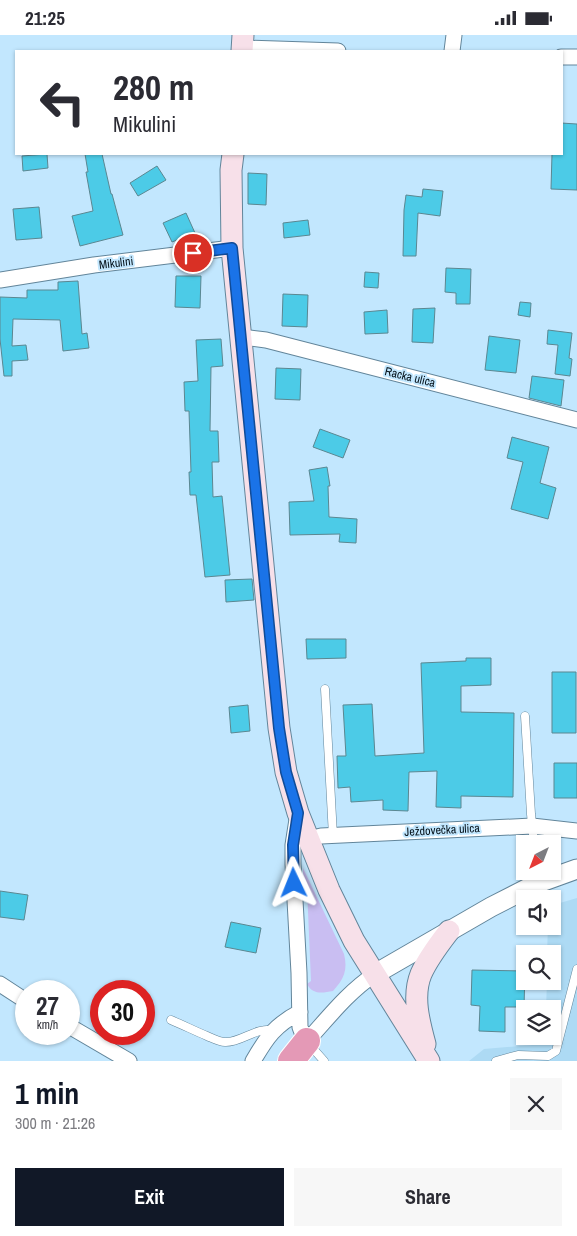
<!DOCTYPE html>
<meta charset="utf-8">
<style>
:root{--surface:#fff;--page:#f7f7f7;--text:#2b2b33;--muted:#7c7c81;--accent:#111827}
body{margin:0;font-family:"Archivo Narrow",sans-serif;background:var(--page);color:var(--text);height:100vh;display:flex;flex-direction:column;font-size:19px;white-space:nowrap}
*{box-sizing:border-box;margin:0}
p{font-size:16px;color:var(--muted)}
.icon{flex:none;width:28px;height:28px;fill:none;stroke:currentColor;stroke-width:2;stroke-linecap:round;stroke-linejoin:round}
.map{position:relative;height:1026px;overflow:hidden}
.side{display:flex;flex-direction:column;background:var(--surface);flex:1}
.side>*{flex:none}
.top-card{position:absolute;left:15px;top:15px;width:548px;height:105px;border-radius:0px;box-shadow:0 1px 4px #0004;background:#fff;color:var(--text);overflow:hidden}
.needle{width:32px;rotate:222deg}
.fabs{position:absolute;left:516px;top:800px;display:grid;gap:10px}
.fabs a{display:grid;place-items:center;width:45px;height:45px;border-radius:0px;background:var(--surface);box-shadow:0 1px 4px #0004;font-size:25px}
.speed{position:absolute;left:15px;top:945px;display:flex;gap:10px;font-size:25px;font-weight:700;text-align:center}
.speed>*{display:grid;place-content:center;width:65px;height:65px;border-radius:50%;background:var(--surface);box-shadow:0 1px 4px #0004;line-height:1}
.speed small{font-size:12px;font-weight:400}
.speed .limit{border:8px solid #d22;background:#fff;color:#111}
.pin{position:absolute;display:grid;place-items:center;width:42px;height:42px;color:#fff;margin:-21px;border:2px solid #fff;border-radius:50%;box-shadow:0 1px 5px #0007}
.me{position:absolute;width:55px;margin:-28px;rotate:358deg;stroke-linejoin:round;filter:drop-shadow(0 0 4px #0008)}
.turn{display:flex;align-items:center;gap:18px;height:105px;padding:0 15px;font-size:22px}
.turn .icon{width:65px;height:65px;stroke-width:2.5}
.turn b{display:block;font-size:35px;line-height:42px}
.round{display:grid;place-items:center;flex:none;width:52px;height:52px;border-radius:0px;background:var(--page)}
.head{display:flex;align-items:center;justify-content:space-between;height:85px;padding:0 15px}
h1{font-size:30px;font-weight:700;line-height:38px;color:var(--accent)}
.primary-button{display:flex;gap:10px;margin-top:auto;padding:10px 15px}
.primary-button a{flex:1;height:58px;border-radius:0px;background:var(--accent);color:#fff;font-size:20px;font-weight:700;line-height:58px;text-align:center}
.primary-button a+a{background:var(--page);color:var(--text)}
.status{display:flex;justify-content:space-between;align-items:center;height:35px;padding:0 25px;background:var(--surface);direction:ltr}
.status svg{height:14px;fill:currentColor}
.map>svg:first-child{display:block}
.built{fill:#addaf4}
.green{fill:#c9bef2}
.building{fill:#4ccbe7;stroke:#5b8791}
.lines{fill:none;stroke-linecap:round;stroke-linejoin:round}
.service-casing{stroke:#62859a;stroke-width:9}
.minor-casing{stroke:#62859a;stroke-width:17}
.tertiary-casing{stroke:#62859a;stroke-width:21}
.secondary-casing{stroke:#62859a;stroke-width:23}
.motorway-casing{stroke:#fff;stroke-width:28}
.service{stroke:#fff;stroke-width:8}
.minor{stroke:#fff;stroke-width:15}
.tertiary{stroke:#fff;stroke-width:19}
.secondary{stroke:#f7e0e9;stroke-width:21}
.motorway{stroke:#e499b6;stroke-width:26}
.route-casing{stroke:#114b97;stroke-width:12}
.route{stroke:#1a73e8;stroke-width:9}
.labels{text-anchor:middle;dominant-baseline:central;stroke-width:4;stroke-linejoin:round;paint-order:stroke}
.street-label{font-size:12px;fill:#030f17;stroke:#c2e7fe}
</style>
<div class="status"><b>21:25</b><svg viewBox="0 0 49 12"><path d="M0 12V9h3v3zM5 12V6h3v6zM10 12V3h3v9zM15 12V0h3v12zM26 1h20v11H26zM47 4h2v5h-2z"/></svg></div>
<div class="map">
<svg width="577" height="1026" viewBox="0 0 577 1026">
<rect width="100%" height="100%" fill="#c2e7fe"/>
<path class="built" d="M 577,863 L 577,1026 L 469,1026 L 484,1014 L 545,1009 L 546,1001 L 552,1001 L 552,974 L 546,974 L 547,946 L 552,946 L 552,919 L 547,919 L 548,891 L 552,891 L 553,870 Z"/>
<path class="green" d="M 303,833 L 344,919 C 348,935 344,944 333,956 C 322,958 313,960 307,949 L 311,946 L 307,853 L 303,853 Z"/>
<path class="building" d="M 561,88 L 577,89 L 577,155 L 551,154 L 552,119 L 561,119 Z
M 47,119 L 48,133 L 23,136 L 22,121 Z
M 85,119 L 102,119 L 111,159 L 112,159 L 123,200 L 80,211 L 72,181 L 93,176 L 86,137 L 88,137 Z
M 157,131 L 166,145 L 138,161 L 130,148 Z
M 248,138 L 267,139 L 266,170 L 248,169 Z
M 423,154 L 443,156 L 440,181 L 418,178 L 416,221 L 403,221 L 404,175 L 406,160 L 422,162 Z
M 39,172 L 42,203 L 16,205 L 13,174 Z
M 186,178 L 195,198 L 172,207 L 163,188 Z
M 308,185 L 310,200 L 284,203 L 283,188 Z
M 446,233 L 471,234 L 470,269 L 456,269 L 456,258 L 445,257 Z
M 365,237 L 379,238 L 378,253 L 364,252 Z
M 176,241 L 201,241 L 200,273 L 175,272 Z
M 78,246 L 82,299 L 87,298 L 89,313 L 63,316 L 60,285 L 13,284 L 12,311 L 26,310 L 28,325 L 12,326 L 12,341 L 4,341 L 0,304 L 0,262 L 27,263 L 27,255 L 58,255 L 58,247 Z
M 283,259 L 308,260 L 307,292 L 282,291 Z
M 520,267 L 531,268 L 530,282 L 518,280 Z
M 435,273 L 433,308 L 412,307 L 413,274 Z
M 387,275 L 388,298 L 365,299 L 364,277 Z
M 548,295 L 572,298 L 569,323 L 572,324 L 570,341 L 555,339 L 558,310 L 547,309 Z
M 489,301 L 520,305 L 516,338 L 485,335 Z
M 221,304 L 223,331 L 211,332 L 210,396 L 218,396 L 219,427 L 212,427 L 213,462 L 222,461 L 230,540 L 205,542 L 196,460 L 190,460 L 189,437 L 191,437 L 189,376 L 185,376 L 184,347 L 198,346 L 196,305 Z
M 276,333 L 301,334 L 300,365 L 275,364 Z
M 532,341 L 564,345 L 561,371 L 529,363 Z
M 320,394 L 350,405 L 343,423 L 313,412 Z
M 512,402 L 549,412 L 540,448 L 556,453 L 548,484 L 511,474 L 523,427 L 507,423 Z
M 327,432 L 330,451 L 328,451 L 329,482 L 357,484 L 356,508 L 339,507 L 340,499 L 290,500 L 289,467 L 314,466 L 309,435 Z
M 252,544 L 254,565 L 226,567 L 225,545 Z
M 306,604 L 346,604 L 346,623 L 307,624 Z
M 466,623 L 491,623 L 491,650 L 461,651 L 461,677 L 514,678 L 513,762 L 461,761 L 461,773 L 436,772 L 437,736 L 409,737 L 408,776 L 383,775 L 383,765 L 351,767 L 350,752 L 338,753 L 337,721 L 346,721 L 343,670 L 372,669 L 375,721 L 424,718 L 421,628 L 466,626 Z
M 552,637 L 576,637 L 576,698 L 552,698 Z
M 248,670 L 250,696 L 231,698 L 229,672 Z
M 554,728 L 577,728 L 577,763 L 554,763 Z
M 0,856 L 28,860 L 24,885 L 0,882 Z
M 231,887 L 261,893 L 256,918 L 225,912 Z
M 472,935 L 525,936 L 524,972 L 505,972 L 505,997 L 479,996 L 480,971 L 471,970 Z"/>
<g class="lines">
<defs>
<path id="service" d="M 325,654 L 333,801
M 525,681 L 531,779 L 534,809
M 171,985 C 183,990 195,996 207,1001 C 212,1003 219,1007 225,1007 C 241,1008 255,992 274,995
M 309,1009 L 324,1026
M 496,1026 L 518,1020 L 548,1021 L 556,1016 L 577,934"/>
<path id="minor" d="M 242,13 L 338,16
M 452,16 L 454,0
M 561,22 L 577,22
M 0,245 L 94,230 L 232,213
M 242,302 L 266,305 L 577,385
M 298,778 L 293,810 L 293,829 L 299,938 L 300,992 L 303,1000 L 307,1006 C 328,983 348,957 375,939
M 308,804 L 321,801 L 532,791 L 577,796
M 0,949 L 26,966
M 69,991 L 129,1026
M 253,1026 C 267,1002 275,990 300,977"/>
<path id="tertiary" d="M 375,939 L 491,872 L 538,848 L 577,834"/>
<path id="secondary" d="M 242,16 L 243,0
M 233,119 L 231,135 L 232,213 L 279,693 L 286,737 L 298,778 L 329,855 L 354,906 L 429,1026
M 425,1009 C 419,987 412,961 421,939 C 428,923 439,909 449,896"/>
<path id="motorway" d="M 291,1026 L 307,1006"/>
</defs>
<use href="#service" class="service-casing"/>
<use href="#minor" class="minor-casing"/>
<use href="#tertiary" class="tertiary-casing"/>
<use href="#secondary" class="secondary-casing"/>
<use href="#motorway" class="motorway-casing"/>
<use href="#service" class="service"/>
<use href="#minor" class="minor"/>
<use href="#tertiary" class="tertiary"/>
<use href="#secondary" class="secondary"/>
<use href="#motorway" class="motorway"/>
</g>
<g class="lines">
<defs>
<path id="route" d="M 193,218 L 232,213 L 279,693 L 286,737 L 298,778 L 293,810 L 294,848"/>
</defs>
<use href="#route" class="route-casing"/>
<use href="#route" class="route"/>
</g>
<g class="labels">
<g class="street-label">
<text transform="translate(116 228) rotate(-7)">Mikulini</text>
<text transform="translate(410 342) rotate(14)">Racka ulica</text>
<text transform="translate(442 795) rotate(-3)">Ježdovečka ulica</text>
</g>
</g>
</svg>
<div class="fabs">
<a><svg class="needle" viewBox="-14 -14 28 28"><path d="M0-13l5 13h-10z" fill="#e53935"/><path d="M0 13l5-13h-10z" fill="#7c7c81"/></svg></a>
<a><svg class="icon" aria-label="sound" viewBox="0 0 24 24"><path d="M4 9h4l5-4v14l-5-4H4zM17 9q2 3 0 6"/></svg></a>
<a><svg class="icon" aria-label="search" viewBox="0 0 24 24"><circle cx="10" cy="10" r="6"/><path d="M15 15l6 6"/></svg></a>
<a><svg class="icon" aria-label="layers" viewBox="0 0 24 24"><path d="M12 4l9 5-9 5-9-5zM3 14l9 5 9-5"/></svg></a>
</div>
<div class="speed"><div>27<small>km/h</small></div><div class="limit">30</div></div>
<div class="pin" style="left:193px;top:218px;background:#d93025"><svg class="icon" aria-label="arrive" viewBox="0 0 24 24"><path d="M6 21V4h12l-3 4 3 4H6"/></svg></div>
<svg class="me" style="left:294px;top:848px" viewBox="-20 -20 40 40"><path d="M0-17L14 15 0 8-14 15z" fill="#1a73e8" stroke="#fff" stroke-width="4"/></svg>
<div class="top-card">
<div class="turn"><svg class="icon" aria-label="left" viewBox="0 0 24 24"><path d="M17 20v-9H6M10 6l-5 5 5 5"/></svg><div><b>280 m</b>Mikulini</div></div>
</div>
</div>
<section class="side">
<div class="head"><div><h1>1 min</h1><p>300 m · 21:26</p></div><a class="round"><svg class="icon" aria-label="close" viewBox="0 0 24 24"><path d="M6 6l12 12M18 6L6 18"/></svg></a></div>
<div class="primary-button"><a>Exit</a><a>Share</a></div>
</section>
